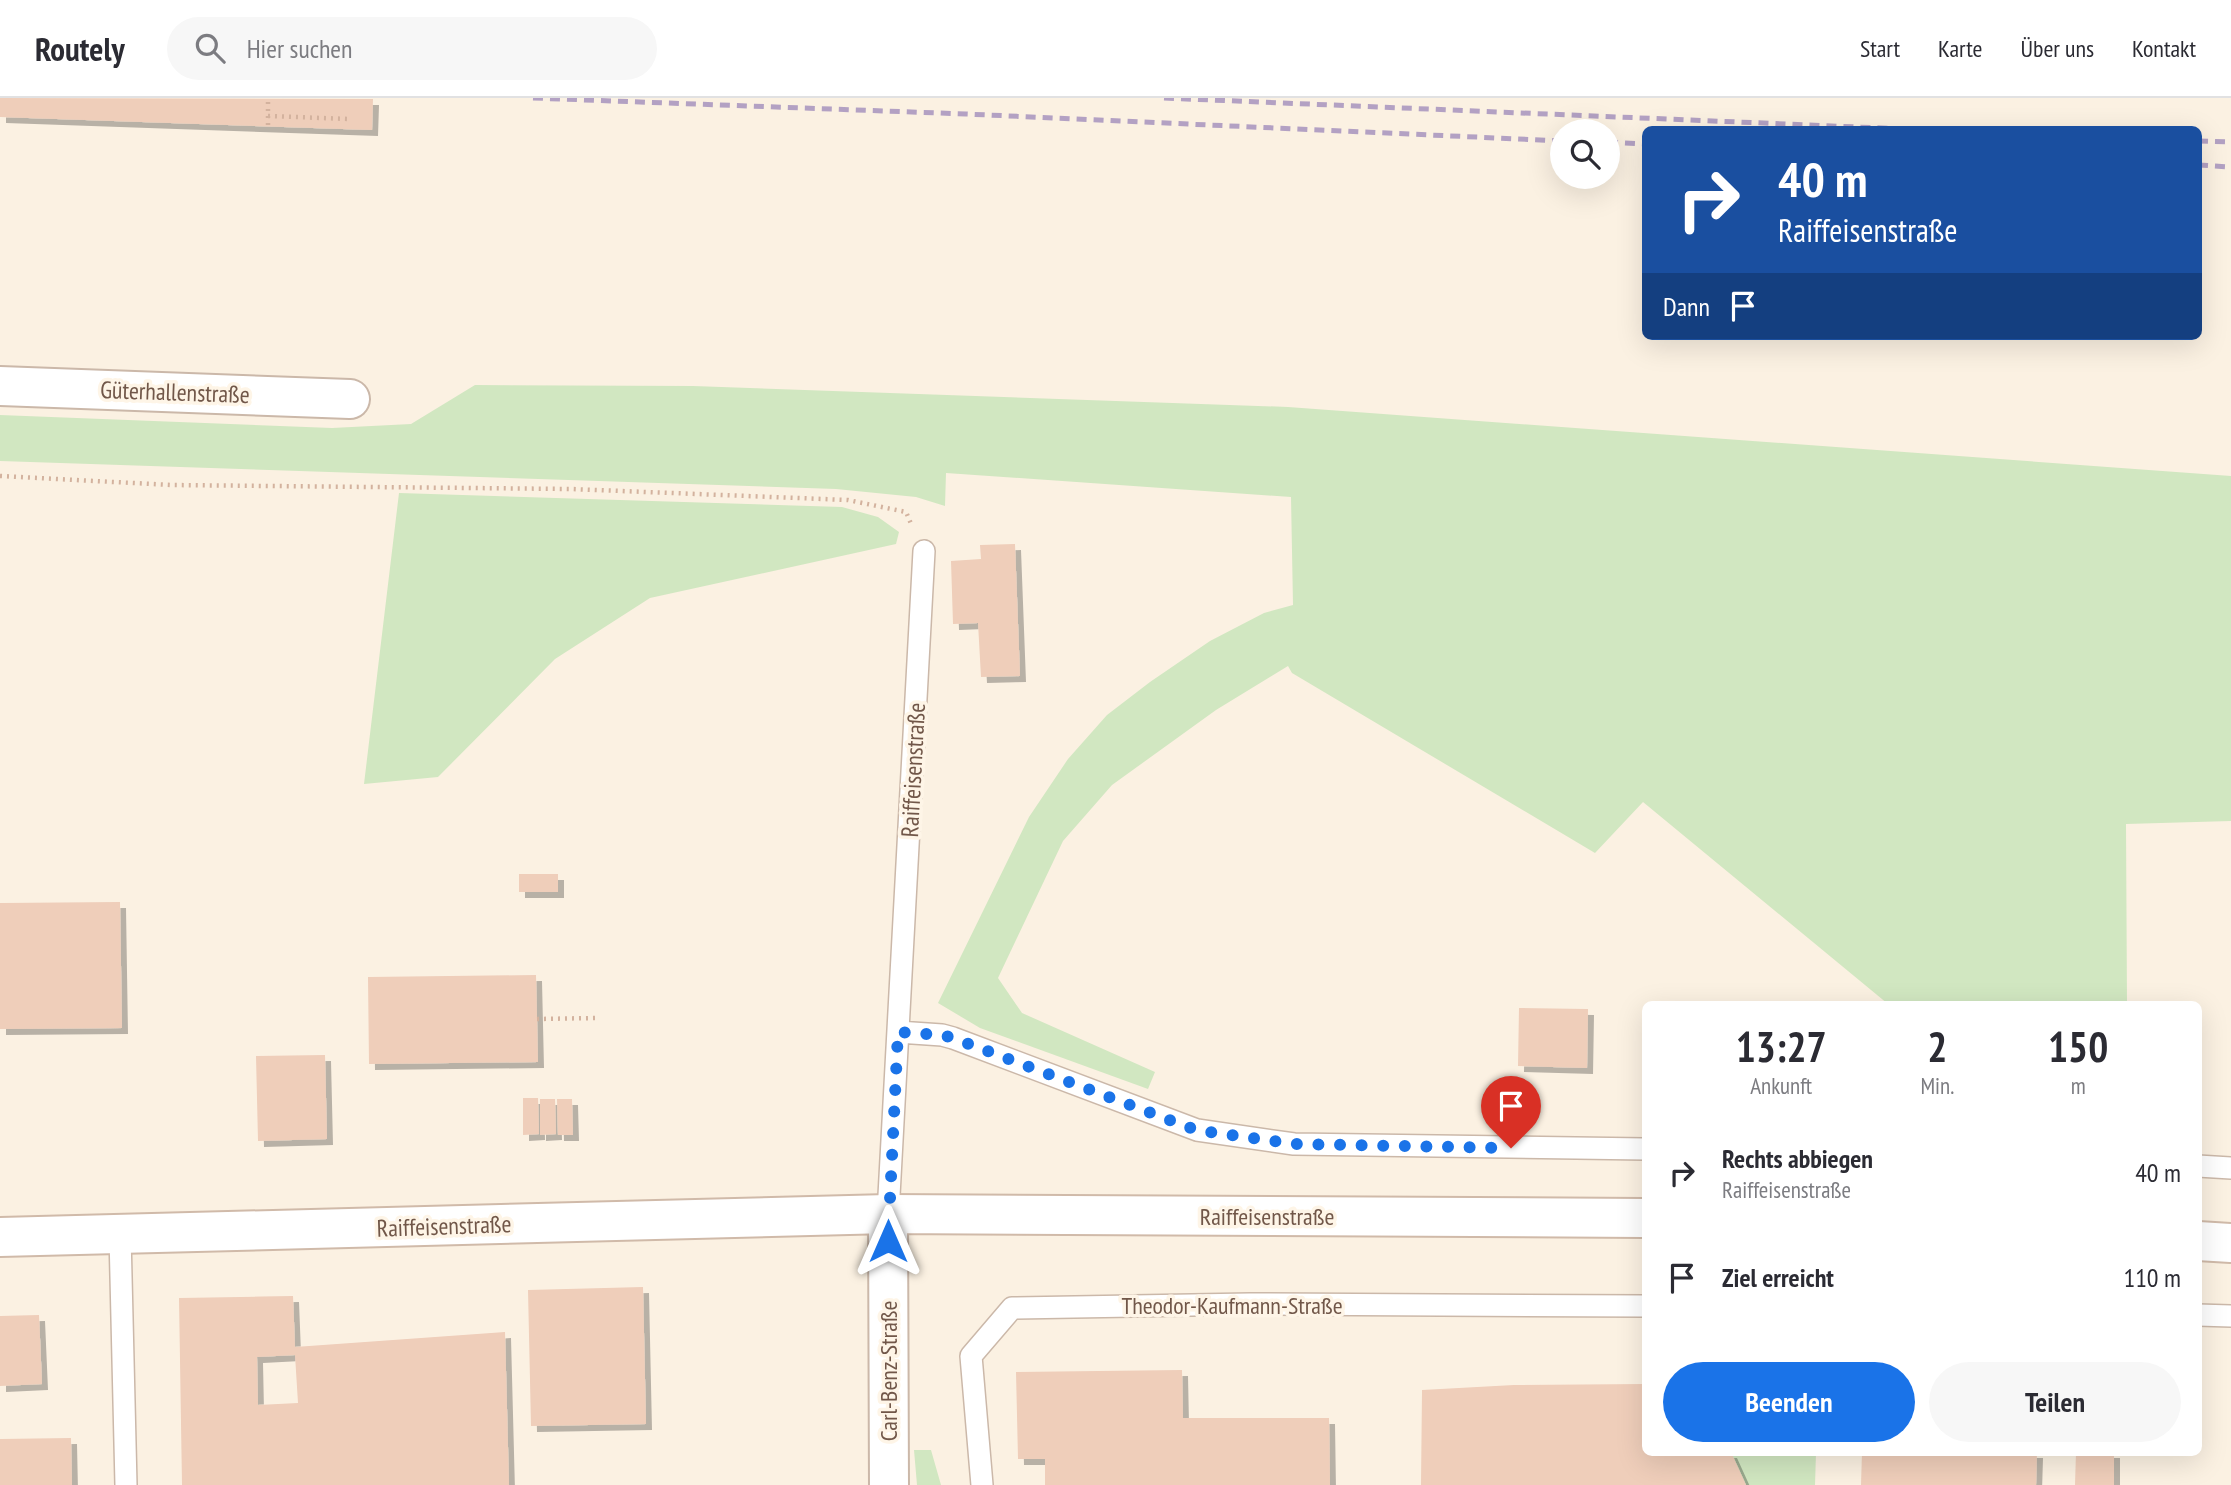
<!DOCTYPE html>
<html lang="de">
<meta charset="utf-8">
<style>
:root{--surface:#fff;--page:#f7f7f7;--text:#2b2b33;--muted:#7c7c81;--line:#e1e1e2;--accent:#1a73e8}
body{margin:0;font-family:"PT Sans Narrow",sans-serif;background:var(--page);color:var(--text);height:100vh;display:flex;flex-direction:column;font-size:26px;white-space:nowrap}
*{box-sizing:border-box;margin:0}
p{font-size:23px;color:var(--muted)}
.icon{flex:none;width:38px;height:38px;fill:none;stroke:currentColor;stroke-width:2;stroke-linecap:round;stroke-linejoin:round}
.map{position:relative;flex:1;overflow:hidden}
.details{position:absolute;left:1642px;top:903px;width:560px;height:455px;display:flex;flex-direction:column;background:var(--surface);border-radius:10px;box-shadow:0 7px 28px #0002}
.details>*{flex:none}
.banner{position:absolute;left:1642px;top:28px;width:560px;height:214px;border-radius:10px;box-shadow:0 7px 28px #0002;background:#1a4fa0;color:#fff;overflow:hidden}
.fabs{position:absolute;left:1550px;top:21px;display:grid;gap:14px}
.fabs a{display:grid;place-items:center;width:70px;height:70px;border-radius:50%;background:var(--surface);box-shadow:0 7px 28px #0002;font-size:35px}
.pin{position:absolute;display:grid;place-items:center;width:60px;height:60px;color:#fff;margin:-72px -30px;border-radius:50% 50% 50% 0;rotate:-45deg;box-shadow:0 0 7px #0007}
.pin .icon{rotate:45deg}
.me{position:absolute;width:77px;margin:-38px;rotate:0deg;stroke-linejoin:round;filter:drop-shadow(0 0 5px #0008)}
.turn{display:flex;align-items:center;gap:24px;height:147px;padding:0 21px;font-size:32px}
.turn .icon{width:91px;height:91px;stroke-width:2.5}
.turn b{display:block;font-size:49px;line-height:60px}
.then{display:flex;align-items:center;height:66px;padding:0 21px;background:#0003;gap:14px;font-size:26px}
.eta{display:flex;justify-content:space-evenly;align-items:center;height:119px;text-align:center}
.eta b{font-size:42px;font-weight:800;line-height:49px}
.primary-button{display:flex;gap:14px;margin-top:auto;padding:14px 21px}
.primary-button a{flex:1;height:80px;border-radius:42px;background:var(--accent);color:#fff;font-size:28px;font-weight:800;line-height:80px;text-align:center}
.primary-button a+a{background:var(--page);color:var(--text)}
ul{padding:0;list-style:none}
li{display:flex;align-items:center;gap:21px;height:105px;padding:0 21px}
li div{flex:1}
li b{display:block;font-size:26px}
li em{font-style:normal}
header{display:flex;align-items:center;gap:42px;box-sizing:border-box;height:98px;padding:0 35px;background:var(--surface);border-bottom:2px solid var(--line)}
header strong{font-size:33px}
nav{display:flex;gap:38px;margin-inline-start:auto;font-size:24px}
.search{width:490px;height:63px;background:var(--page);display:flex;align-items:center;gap:18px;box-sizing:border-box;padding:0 24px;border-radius:38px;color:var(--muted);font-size:26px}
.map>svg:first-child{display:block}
.green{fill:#d1e7c1}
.building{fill:#efceba;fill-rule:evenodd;filter:url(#shadow)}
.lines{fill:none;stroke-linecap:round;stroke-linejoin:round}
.lane-casing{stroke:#cbb8a9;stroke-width:24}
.street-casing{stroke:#cbb8a9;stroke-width:42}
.secondary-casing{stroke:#d0baa9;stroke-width:42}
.path{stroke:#d3b29e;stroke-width:4.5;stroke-dasharray:2 5;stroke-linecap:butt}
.lane{stroke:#fff;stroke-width:21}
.street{stroke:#fff;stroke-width:38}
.secondary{stroke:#fff;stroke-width:38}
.rail{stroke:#b3a1c3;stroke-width:5;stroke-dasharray:10 7;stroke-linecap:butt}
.route{stroke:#1a73e8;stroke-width:12;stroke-dasharray:0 21.6}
.labels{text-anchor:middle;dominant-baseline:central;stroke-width:7;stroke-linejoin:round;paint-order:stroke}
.street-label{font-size:24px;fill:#715749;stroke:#fef5e7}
</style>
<header>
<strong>Routely</strong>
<div class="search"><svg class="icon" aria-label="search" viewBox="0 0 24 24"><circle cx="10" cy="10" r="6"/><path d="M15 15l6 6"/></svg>Hier suchen</div>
<nav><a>Start</a><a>Karte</a><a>Über uns</a><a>Kontakt</a></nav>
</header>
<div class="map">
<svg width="2231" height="1387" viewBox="0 0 2231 1387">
<defs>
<filter id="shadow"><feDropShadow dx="6" dy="6" stdDeviation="0" flood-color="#0004"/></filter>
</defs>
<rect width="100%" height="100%" fill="#fbf1e2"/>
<path class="green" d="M 475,287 L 693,288 L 1288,309 L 2231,378 L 2231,723 L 2126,726 L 2127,906 L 1888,906 L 1643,704 L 1595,755 L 1292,575 L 1288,568 L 1216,612 L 1112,687 L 1063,743 L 998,880 L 1022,915 L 1155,974 L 1148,991 L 980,930 L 938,905 L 1029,719 L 1068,661 L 1107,617 L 1150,584 L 1210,543 L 1264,515 L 1293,507 L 1291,399 L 946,375 L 945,408 L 916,399 L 836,391 L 0,363 L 0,317 L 332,330 L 411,326 Z
M 399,395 L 842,409 L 878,419 L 899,434 L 896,446 L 650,500 L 555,561 L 438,679 L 364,686 Z
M 914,1352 L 931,1352 L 941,1387 L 917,1387 Z
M 1731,1355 L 1816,1355 L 1815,1387 L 1746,1387 Z"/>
<path class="building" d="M 0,0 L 373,1 L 372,32 L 0,19 Z
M 1015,446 L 1020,578 L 981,579 L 978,525 L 953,526 L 951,463 L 981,461 L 980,447 Z
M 519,776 L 558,776 L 558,794 L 519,794 Z
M 120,804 L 122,930 L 0,931 L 0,805 Z
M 536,877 L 538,964 L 369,966 L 368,879 Z
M 1519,910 L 1588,911 L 1587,970 L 1518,968 Z
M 325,957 L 327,1041 L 258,1043 L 256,958 Z
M 523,1000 L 538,1000 L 539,1036 L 523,1037 Z
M 540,1001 L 555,1001 L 556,1036 L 540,1037 Z
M 557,1001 L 572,1001 L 573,1037 L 558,1037 Z
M 643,1189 L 646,1326 L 531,1328 L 528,1192 Z
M 293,1198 L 295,1249 L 505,1234 L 509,1387 L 182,1387 L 179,1200 ZM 295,1257 L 298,1305 L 258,1307 L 257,1259 Z
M 39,1217 L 42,1286 L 0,1288 L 0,1218 Z
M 1182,1272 L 1183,1320 L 1329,1320 L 1330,1387 L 1045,1387 L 1045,1361 L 1018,1361 L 1016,1274 Z
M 1645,1286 L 1645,1354 L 1731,1354 L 1746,1387 L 1421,1387 L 1422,1292 L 1514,1287 Z
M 71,1340 L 72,1387 L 0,1387 L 0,1341 Z
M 1862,1354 L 2037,1354 L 2036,1387 L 1861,1387 Z
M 2076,1354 L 2114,1354 L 2114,1387 L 2075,1387 Z"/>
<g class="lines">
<defs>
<path id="lane" d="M 898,934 L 942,937 L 953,940 L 1197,1032 L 1294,1046 L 1645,1051
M 2198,1068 L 2231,1070
M 888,1116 L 924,453
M 120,1137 L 126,1387
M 2198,1217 L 2231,1218
M 982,1387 L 971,1258 L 1012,1210 L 1250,1206 L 1645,1208"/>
<path id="street" d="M 0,288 L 350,301
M 888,1116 L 889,1387"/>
<path id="secondary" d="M 0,1139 L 888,1116 L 1645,1120
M 2198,1143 L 2231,1145"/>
</defs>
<use href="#lane" class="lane-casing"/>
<use href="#street" class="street-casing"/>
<use href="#secondary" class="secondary-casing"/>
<path class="path" d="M 268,18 L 349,21
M 268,27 L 268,0
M 0,378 L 171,387 L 571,391 L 848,402 L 906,414 L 912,428
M 537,921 L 596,920"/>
<use href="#lane" class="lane"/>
<use href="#street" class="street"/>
<use href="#secondary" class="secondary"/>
<path class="rail" d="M 533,0 L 966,16 L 1563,43
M 1164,0 L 1929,32
M 2198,43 L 2231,44
M 1608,44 L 1645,46
M 2198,67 L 2231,69"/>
</g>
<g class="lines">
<path class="route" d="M 888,1143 L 898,934 L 942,937 L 953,940 L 1196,1032 L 1294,1046 L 1511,1050"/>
</g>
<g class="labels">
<g class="street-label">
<text transform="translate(175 294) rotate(2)">Güterhallenstraße</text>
<text transform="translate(913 672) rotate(-87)">Raiffeisenstraße</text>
<text x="1267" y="1118">Raiffeisenstraße</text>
<text transform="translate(444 1128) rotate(-2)">Raiffeisenstraße</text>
<text x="1232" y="1207">Theodor-Kaufmann-Straße</text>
<text transform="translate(888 1273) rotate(-90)">Carl-Benz-Straße</text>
</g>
</g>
</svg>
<div class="fabs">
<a><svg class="icon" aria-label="search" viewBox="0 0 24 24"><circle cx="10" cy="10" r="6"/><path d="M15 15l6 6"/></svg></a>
</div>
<div class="pin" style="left:1511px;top:1050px;background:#d93025"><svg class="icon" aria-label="arrive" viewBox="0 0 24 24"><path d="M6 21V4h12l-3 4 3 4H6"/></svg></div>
<svg class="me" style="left:888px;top:1143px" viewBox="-20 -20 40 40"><path d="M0-17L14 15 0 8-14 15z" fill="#1a73e8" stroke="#fff" stroke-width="4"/></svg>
<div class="banner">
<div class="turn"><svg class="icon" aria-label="right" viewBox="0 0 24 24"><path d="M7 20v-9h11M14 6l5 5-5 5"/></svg><div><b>40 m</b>Raiffeisenstraße</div></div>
<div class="then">Dann<svg class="icon" aria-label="arrive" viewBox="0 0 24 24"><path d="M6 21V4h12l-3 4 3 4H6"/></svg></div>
</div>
<section class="details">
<div class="eta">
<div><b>13:27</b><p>Ankunft</p></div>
<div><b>2</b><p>Min.</p></div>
<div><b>150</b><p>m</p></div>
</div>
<ul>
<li><svg class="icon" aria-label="right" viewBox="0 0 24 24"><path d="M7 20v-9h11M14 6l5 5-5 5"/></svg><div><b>Rechts abbiegen</b><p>Raiffeisenstraße</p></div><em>40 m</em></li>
<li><svg class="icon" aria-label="arrive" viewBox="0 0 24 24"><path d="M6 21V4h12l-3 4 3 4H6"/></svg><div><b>Ziel erreicht</b></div><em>110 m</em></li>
</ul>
<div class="primary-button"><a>Beenden</a><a>Teilen</a></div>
</section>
</div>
